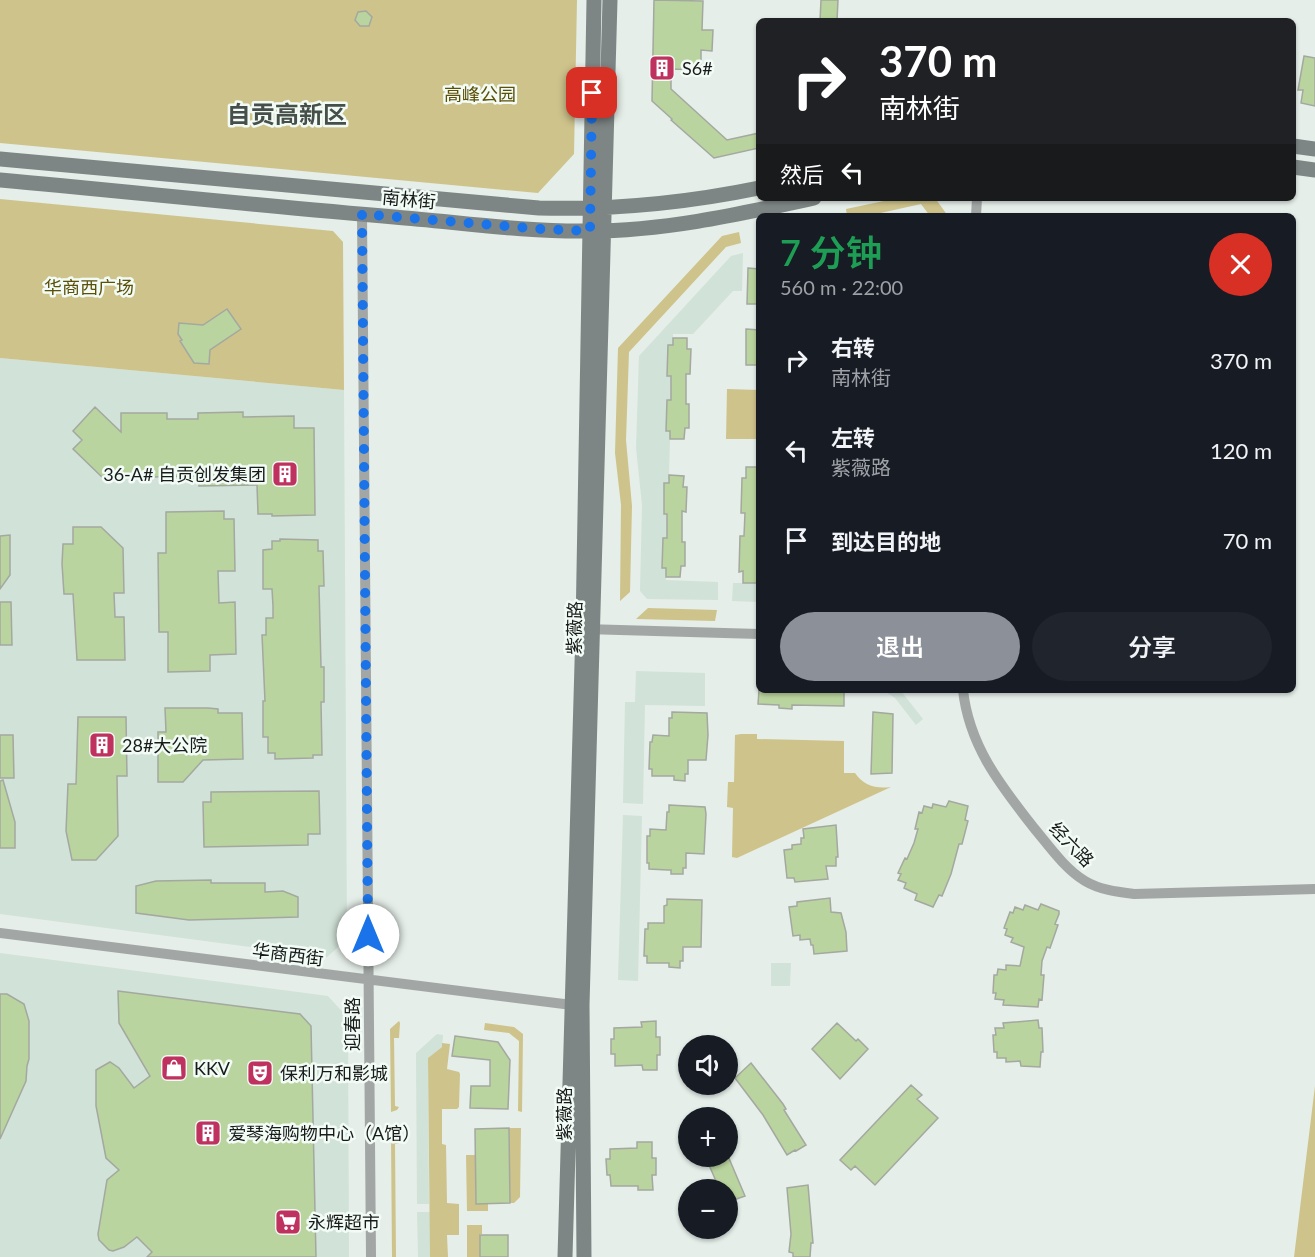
<!DOCTYPE html>
<html lang="zh">
<meta charset="utf-8">
<style>
:root{--surface:#171b24;--page:#20242c;--text:#f1f3f6;--muted:#9ea1a6;--accent:#8c9099}
body{margin:0;font-family:Lato,"Noto Sans SC",sans-serif;background:var(--page);color:var(--text);height:100vh;display:flex;flex-direction:column;font-size:22px;white-space:nowrap}
*{box-sizing:border-box;margin:0}
p{font-size:20px;color:var(--muted)}
.icon{flex:none;width:33px;height:33px;fill:none;stroke:currentColor;stroke-width:2;stroke-linecap:round;stroke-linejoin:round}
.map{position:relative;flex:1;overflow:hidden}
.sheet{position:absolute;left:756px;top:213px;width:540px;height:480px;display:flex;flex-direction:column;background:var(--surface);border-radius:9px;box-shadow:0 2px 4px #0004}
.sheet>*{flex:none}
.guide{position:absolute;left:756px;top:18px;width:540px;height:183px;border-radius:9px;box-shadow:0 2px 4px #0004;background:#202124;color:#fff;overflow:hidden}
.controls{position:absolute;left:678px;top:1035px;display:grid;gap:12px}
.controls a{display:grid;place-items:center;width:60px;height:60px;border-radius:50%;background:var(--surface);box-shadow:0 2px 4px #0004;font-size:30px}
.pin{position:absolute;display:grid;place-items:center;width:51px;height:51px;color:#fff;margin:-26px;border-radius:12px;box-shadow:0 3px 9px #0006}
.me{position:absolute;width:66px;margin:-33px;rotate:0deg;stroke-linejoin:round;filter:drop-shadow(0 0 4px #0008)}
.turn{display:flex;align-items:center;gap:21px;height:126px;padding:0 24px;font-size:27px}
.turn .icon{width:78px;height:78px;stroke-width:2.5}
.turn b{display:block;font-size:42px;line-height:51px}
.then{display:flex;align-items:center;height:57px;padding:0 24px;background:#0003;gap:12px;font-size:22px}
.round{display:grid;place-items:center;flex:none;width:63px;height:63px;border-radius:32px;background:var(--page)}
.headline{display:flex;align-items:center;justify-content:space-between;height:102px;padding:0 24px}
h1{font-size:36px;font-weight:600;line-height:45px;color:#1e9e55}
.action{display:flex;gap:12px;margin-top:auto;padding:12px 24px}
.action a{flex:1;height:69px;border-radius:36px;background:var(--accent);color:#fff;font-size:24px;font-weight:600;line-height:69px;text-align:center}
.action a+a{background:var(--page);color:var(--text)}
ul{padding:0;list-style:none}
li{display:flex;align-items:center;gap:18px;height:90px;padding:0 24px}
li div{flex:1}
li b{display:block;font-size:22px}
li em{font-style:normal}
.map>svg:first-child{display:block}
.built{fill:#d1e2d8}
.green{fill:#cec38b}
.building{fill:#b9d49e;stroke:#a4a8a0;stroke-width:1.5}
.lines{fill:none;stroke-linecap:round;stroke-linejoin:round}
.minor{stroke:#a2a7a6;stroke-width:10}
.secondary{stroke:#7e8685;stroke-width:15}
.route{stroke:#1a73e8;stroke-width:10;stroke-dasharray:0 18}
.labels{text-anchor:middle;dominant-baseline:central;stroke-width:5;stroke-linejoin:round;paint-order:stroke}
.poi-label{font-size:18px;fill:#171b19;stroke:#f2fbf6;text-anchor:start}
.park-label{font-size:18px;fill:#5c5007;stroke:#f2fbf6}
.street-label{font-size:18px;fill:#171b19;stroke:#f2fbf6}
.district-label{font-size:24px;font-weight:bold;fill:#474f4a;stroke:#f2fbf6}
</style>
<div class="map">
<svg width="1315" height="1257" viewBox="0 0 1315 1257">
<rect width="100%" height="100%" fill="#e5eee8"/>
<path class="built" d="M 743,253 L 742,291 L 733,291 L 693,334 L 673,334 L 666,580 L 718,582 L 718,600 L 647,599 L 640,591 L 642,505 L 636,448 L 639,356 L 731,256 Z
M 0,358 L 344,390 L 347,939 L 327,957 L 0,914 Z
M 733,583 L 759,583 L 759,602 L 732,601 Z
M 636,671 L 705,673 L 705,706 L 645,705 L 643,804 L 623,803 L 625,702 L 635,702 Z
M 883,690 L 901,691 L 923,719 L 916,725 L 895,698 Z
M 623,815 L 642,816 L 638,981 L 618,980 Z
M 0,953 L 328,996 L 348,1018 L 349,1257 L 0,1257 Z
M 771,963 L 791,963 L 790,986 L 771,986 Z
M 437,1034 L 443,1035 L 442,1047 L 428,1058 L 429,1204 L 417,1204 L 416,1053 Z
M 417,1212 L 430,1212 L 430,1257 L 418,1257 Z"/>
<path class="green" d="M 0,0 L 577,0 L 574,154 L 538,193 L 0,143 Z
M 898,198 L 935,198 L 948,216 L 930,216 L 921,204 L 867,216 L 847,216 L 846,209 Z
M 0,199 L 333,231 L 343,242 L 344,390 L 0,358 Z
M 739,232 L 741,243 L 726,247 L 629,352 L 626,440 L 632,506 L 630,592 L 620,601 L 621,505 L 615,453 L 618,348 L 722,236 Z
M 727,389 L 759,390 L 759,439 L 726,439 Z
M 648,608 L 717,610 L 715,621 L 636,619 Z
M 741,734 L 757,734 L 757,739 L 844,741 L 844,773 L 855,773 C 864,786 876,789 891,787 L 737,858 L 732,857 L 733,808 L 727,807 L 728,782 L 734,782 L 735,735 Z
M 399,1021 L 400,1023 L 399,1038 L 394,1038 L 395,1106 L 399,1107 L 397,1110 L 391,1112 L 390,1029 Z
M 485,1023 L 514,1027 L 523,1034 L 522,1112 L 518,1111 L 519,1041 L 509,1033 L 484,1030 Z
M 442,1043 L 450,1044 L 447,1069 L 459,1072 L 460,1074 L 459,1107 L 457,1109 L 442,1109 L 442,1144 L 446,1145 L 447,1203 L 459,1204 L 459,1235 L 447,1235 L 448,1257 L 430,1257 L 428,1058 L 442,1047 Z
M 1315,1086 L 1315,1257 L 1294,1257 Z
M 509,1128 L 521,1128 L 520,1197 L 514,1203 L 510,1203 Z
M 391,1137 L 396,1138 L 400,1143 L 395,1144 L 396,1257 L 392,1257 Z
M 466,1155 L 475,1155 L 476,1203 L 488,1203 L 488,1211 L 467,1211 Z
M 467,1225 L 482,1225 L 482,1234 L 480,1234 L 480,1257 L 467,1257 Z"/>
<path class="building" d="M 654,0 L 703,1 L 702,30 L 713,30 L 712,51 L 701,50 L 701,70 L 671,69 L 671,89 L 727,140 L 759,133 L 759,148 L 714,158 L 671,120 L 672,119 L 652,101 Z
M 821,0 L 838,0 L 837,21 L 820,21 Z
M 366,11 L 372,17 L 369,26 L 360,26 L 355,20 L 358,12 Z
M 1304,56 L 1315,58 L 1315,106 L 1301,103 L 1303,90 L 1298,90 Z
M 748,268 L 759,269 L 759,304 L 747,304 Z
M 227,309 L 241,329 L 210,350 L 209,364 L 194,363 L 180,341 L 182,340 L 178,334 L 179,323 L 203,325 Z
M 746,329 L 759,330 L 759,365 L 746,365 Z
M 673,338 L 687,338 L 687,349 L 691,349 L 690,374 L 686,374 L 686,404 L 689,404 L 689,428 L 685,428 L 684,439 L 670,439 L 670,431 L 666,431 L 667,400 L 671,400 L 671,376 L 667,376 L 668,345 L 673,345 Z
M 95,407 L 121,432 L 121,413 L 167,413 L 167,419 L 198,419 L 198,413 L 243,412 L 243,417 L 294,416 L 294,428 L 314,428 L 315,515 L 272,516 L 272,514 L 258,514 L 257,485 L 199,486 L 199,476 L 103,478 L 73,449 L 82,440 L 73,431 Z
M 746,467 L 759,467 L 758,583 L 743,583 L 743,571 L 739,572 L 740,536 L 744,536 L 745,513 L 741,513 L 742,478 L 746,478 Z
M 669,475 L 684,476 L 683,487 L 687,487 L 686,512 L 682,511 L 682,542 L 685,542 L 685,566 L 681,566 L 680,577 L 666,577 L 666,568 L 662,568 L 663,538 L 667,538 L 667,514 L 664,514 L 664,483 L 669,483 Z
M 224,511 L 224,519 L 234,519 L 235,571 L 218,571 L 219,603 L 235,602 L 236,654 L 210,655 L 210,671 L 168,672 L 168,632 L 159,632 L 158,553 L 166,553 L 166,512 Z
M 73,527 L 101,527 L 123,548 L 124,593 L 114,593 L 115,617 L 124,617 L 125,660 L 77,660 L 73,594 L 64,594 L 62,564 L 63,544 L 73,544 Z
M 10,535 L 10,575 L 0,589 L 0,536 Z
M 280,539 L 318,540 L 318,551 L 323,551 L 324,586 L 319,586 L 321,667 L 324,667 L 324,702 L 321,702 L 322,755 L 313,755 L 313,758 L 275,759 L 275,753 L 268,753 L 268,737 L 263,737 L 263,701 L 265,701 L 262,635 L 266,635 L 266,618 L 273,618 L 273,606 L 272,589 L 263,589 L 263,550 L 272,549 L 272,541 L 280,541 Z
M 0,602 L 11,602 L 12,645 L 0,645 Z
M 759,690 L 844,690 L 844,706 L 792,705 L 792,709 L 779,708 L 779,705 L 758,704 Z
M 165,708 L 208,708 L 218,709 L 218,713 L 242,713 L 243,759 L 203,760 L 183,782 L 158,782 L 158,732 L 166,732 Z
M 672,712 L 707,713 L 708,735 L 706,760 L 688,760 L 688,774 L 685,774 L 685,781 L 674,780 L 674,776 L 652,776 L 652,769 L 649,769 L 650,742 L 652,742 L 653,735 L 669,736 L 669,718 L 672,718 Z
M 873,712 L 893,714 L 892,773 L 871,774 Z
M 78,717 L 126,717 L 127,776 L 117,776 L 118,836 L 96,860 L 72,860 L 66,831 L 68,784 L 76,784 Z
M 0,735 L 13,735 L 14,778 L 0,778 Z
M 3,780 L 15,822 L 15,848 L 0,848 L 0,781 Z
M 319,791 L 320,834 L 308,834 L 308,845 L 204,847 L 203,802 L 211,802 L 211,792 Z
M 949,801 L 968,806 L 965,820 L 968,821 L 962,844 L 959,844 L 951,874 L 942,896 L 939,895 L 933,907 L 915,900 L 917,894 L 904,888 L 906,883 L 898,880 L 901,874 L 898,873 L 905,858 L 907,859 L 914,843 L 918,829 L 915,829 L 919,812 L 922,813 L 924,806 L 932,808 L 933,804 L 946,807 Z
M 669,805 L 705,807 L 706,814 L 704,854 L 686,853 L 686,868 L 683,868 L 683,874 L 671,874 L 671,870 L 668,870 L 649,869 L 649,863 L 647,863 L 647,836 L 650,836 L 650,829 L 666,830 L 667,812 L 669,812 Z
M 836,825 L 838,857 L 836,857 L 836,866 L 826,866 L 828,879 L 795,882 L 794,878 L 787,878 L 784,850 L 792,849 L 792,845 L 801,844 L 801,838 L 804,838 L 803,829 Z
M 211,880 L 211,883 L 265,883 L 265,892 L 283,891 L 298,897 L 298,917 L 189,920 L 136,913 L 136,886 L 156,881 Z
M 830,898 L 831,912 L 841,913 L 846,932 L 847,951 L 814,954 L 813,945 L 811,945 L 810,939 L 800,940 L 800,935 L 793,936 L 789,907 L 797,906 L 797,902 Z
M 667,899 L 702,900 L 701,947 L 683,947 L 683,961 L 680,961 L 680,968 L 669,967 L 669,963 L 647,963 L 647,956 L 644,956 L 645,929 L 648,929 L 648,923 L 664,923 L 664,906 L 667,905 Z
M 1041,904 L 1059,911 L 1059,914 L 1055,924 L 1058,925 L 1050,948 L 1047,947 L 1042,961 L 1041,975 L 1044,975 L 1042,1000 L 1039,999 L 1038,1007 L 1003,1005 L 1004,1000 L 995,999 L 996,993 L 993,993 L 994,975 L 997,975 L 998,969 L 1006,970 L 1006,965 L 1020,966 L 1024,947 L 1011,942 L 1013,938 L 1005,935 L 1007,929 L 1004,928 L 1010,912 L 1013,913 L 1015,907 L 1023,910 L 1025,905 L 1038,910 Z
M 118,991 L 300,1014 L 311,1026 L 316,1257 L 147,1257 L 152,1252 L 137,1237 L 124,1247 L 113,1251 L 109,1250 L 99,1240 L 98,1234 L 107,1180 L 119,1170 L 106,1158 L 96,1106 L 96,1070 L 110,1062 L 119,1068 L 134,1088 L 150,1076 L 119,1023 Z
M 0,994 L 7,994 L 24,1004 L 29,1021 L 29,1059 L 27,1066 L 26,1081 L 0,1139 Z
M 1038,1020 L 1039,1028 L 1042,1028 L 1043,1052 L 1041,1052 L 1040,1067 L 1021,1066 L 1020,1061 L 1006,1062 L 1006,1058 L 997,1058 L 997,1052 L 994,1052 L 993,1035 L 996,1035 L 995,1028 L 1004,1028 L 1003,1023 Z
M 656,1021 L 656,1037 L 660,1037 L 660,1055 L 657,1055 L 657,1070 L 643,1070 L 642,1065 L 615,1066 L 615,1054 L 611,1054 L 611,1039 L 614,1039 L 614,1028 L 642,1027 L 641,1022 Z
M 837,1023 L 856,1041 L 858,1039 L 868,1049 L 840,1079 L 812,1049 Z
M 455,1036 L 498,1042 L 510,1060 L 508,1109 L 470,1108 L 471,1086 L 490,1086 L 490,1060 L 452,1056 Z
M 751,1063 L 783,1104 L 786,1109 L 784,1110 L 806,1145 L 796,1151 L 795,1150 L 787,1155 L 763,1115 L 735,1078 Z
M 911,1085 L 922,1095 L 917,1099 L 938,1118 L 875,1185 L 855,1166 L 851,1170 L 840,1160 Z
M 509,1128 L 510,1203 L 476,1204 L 475,1129 Z
M 637,1142 L 652,1142 L 652,1158 L 656,1158 L 656,1175 L 652,1175 L 653,1190 L 638,1190 L 638,1186 L 611,1186 L 610,1175 L 607,1175 L 606,1159 L 610,1159 L 610,1149 L 637,1148 Z
M 705,1156 L 728,1156 L 745,1196 L 728,1202 L 728,1190 L 720,1190 Z
M 808,1185 L 813,1243 L 811,1243 L 810,1257 L 793,1257 L 793,1253 L 789,1252 L 791,1234 L 787,1188 Z
M 480,1235 L 508,1235 L 508,1257 L 480,1257 Z"/>
<g class="lines">
<path class="minor" d="M 362,214 L 371,1257
M 976,216 L 977,198
M 585,629 L 759,634
M 963,690 C 969,746 1001,786 1034,828 C 1049,846 1065,869 1085,881 C 1100,890 1118,892 1134,894 L 1315,889
M 0,933 L 572,1005"/>
<path class="secondary" d="M 1293,146 L 1315,149
M 0,159 L 539,208 C 614,210 686,203 759,188
M 1293,167 L 1315,170
M 0,180 C 131,192 263,206 394,217 C 458,222 524,232 589,231 C 665,231 740,214 814,198
M 565,1257 L 583,629 L 594,0
M 584,1257 L 582,1005 L 610,0"/>
</g>
<g class="lines">
<path class="route" d="M 368,935 L 362,214 L 540,229 L 590,231 L 592,93"/>
</g>
<defs>
<symbol id="building-square" viewBox="-11 -11 22 22"><rect x="-9" y="-9" width="18" height="18" rx="4" fill="#bf315e" stroke="#f2fbf6"/><path d="M-4-6H4V6H1V3H-1V6H-4ZM-2.5-4.3h1.7v1.8h-1.7ZM.8-4.3h1.7v1.8H.8ZM-2.5-1h1.7V.8h-1.7ZM.8-1h1.7V.8H.8Z" fill="#fff"/></symbol>
<symbol id="shop-square" viewBox="-11 -11 22 22"><rect x="-9" y="-9" width="18" height="18" rx="4" fill="#bf315e" stroke="#f2fbf6"/><path d="M-5-2.5h2.3a2.7 3.5 0 0 1 5.4 0H5L5.5 6h-11ZM-1.5-2.5h3a1.5 2.3 0 0 0-3 0Z" fill="#fff"/></symbol>
<symbol id="theatre-square" viewBox="-11 -11 22 22"><rect x="-9" y="-9" width="18" height="18" rx="4" fill="#bf315e" stroke="#f2fbf6"/><path d="M-5-5.5Q0-4 5-5.5V0Q5 5 0 6Q-5 5-5 0ZM-3.3-2.5H-1v1.5H-3.3ZM1-2.5H3.3v1.5H1ZM-2.8 1Q0 5.5 2.8 1Z" fill="#fff"/></symbol>
<symbol id="supermarket-square" viewBox="-11 -11 22 22"><rect x="-9" y="-9" width="18" height="18" rx="4" fill="#bf315e" stroke="#f2fbf6"/><path d="M-6-5.5h2.5l.6 2H6L4.5 2H-2.5L-4.4-4H-6ZM-1.5 3.2a1.3 1.3 0 1 0 .1 0ZM3 3.2a1.3 1.3 0 1 0 .1 0Z" fill="#fff"/></symbol>
</defs>
<g fill-rule="evenodd">
<use href="#building-square" x="647" y="53" width="30" height="30"/>
<use href="#building-square" x="270" y="459" width="30" height="30"/>
<use href="#building-square" x="87" y="730" width="30" height="30"/>
<use href="#shop-square" x="159" y="1053" width="30" height="30"/>
<use href="#theatre-square" x="245" y="1058" width="30" height="30"/>
<use href="#building-square" x="193" y="1118" width="30" height="30"/>
<use href="#supermarket-square" x="273" y="1207" width="30" height="30"/>
</g>
<g class="labels">
<g class="poi-label">
<text x="682" y="68">S6#</text>
<text x="266" y="474" text-anchor="end">36-A# 自贡创发集团</text>
<text x="122" y="745">28#大公院</text>
<text x="194" y="1068">KKV</text>
<text x="280" y="1073">保利万和影城</text>
<text x="228" y="1133">爱琴海购物中心（A馆）</text>
<text x="308" y="1222">永辉超市</text>
</g>
<g class="park-label">
<text x="480" y="94">高峰公园</text>
<text x="89" y="287">华商西广场</text>
</g>
<g class="street-label">
<text transform="translate(409 199) rotate(5)">南林街</text>
<text transform="translate(574 628) rotate(-89)">紫薇路</text>
<text transform="translate(1072 844) rotate(46)">经六路</text>
<text transform="translate(288 954) rotate(7)">华商西街</text>
<text transform="translate(352 1024) rotate(-90)">迎春路</text>
<text transform="translate(564 1114) rotate(-90)">紫薇路</text>
</g>
<g class="district-label">
<text x="287" y="113">自贡高新区</text>
</g>
</g>
</svg>
<div class="controls">
<a><svg class="icon" aria-label="sound" viewBox="0 0 24 24"><path d="M4 9h4l5-4v14l-5-4H4zM17 9q2 3 0 6"/></svg></a>
<a>+</a>
<a>−</a>
</div>
<div class="pin" style="left:592px;top:93px;background:#d93025"><svg class="icon" aria-label="arrive" viewBox="0 0 24 24"><path d="M6 21V4h12l-3 4 3 4H6"/></svg></div>
<svg class="me" style="left:368px;top:935px" viewBox="-20 -20 40 40"><circle r="19" fill="#fff"/><path d="M0-13L10 11 0 6-10 11z" fill="#1a73e8"/></svg>
<div class="guide">
<div class="turn"><svg class="icon" aria-label="right" viewBox="0 0 24 24"><path d="M7 20v-9h11M14 6l5 5-5 5"/></svg><div><b>370 m</b>南林街</div></div>
<div class="then">然后<svg class="icon" aria-label="left" viewBox="0 0 24 24"><path d="M17 20v-9H6M10 6l-5 5 5 5"/></svg></div>
</div>
<section class="sheet">
<div class="headline"><div><h1>7 分钟</h1><p>560 m · 22:00</p></div><a class="round" style="background:#d93025;color:#fff"><svg class="icon" aria-label="close" viewBox="0 0 24 24"><path d="M6 6l12 12M18 6L6 18"/></svg></a></div>
<ul>
<li><svg class="icon" aria-label="right" viewBox="0 0 24 24"><path d="M7 20v-9h11M14 6l5 5-5 5"/></svg><div><b>右转</b><p>南林街</p></div><em>370 m</em></li>
<li><svg class="icon" aria-label="left" viewBox="0 0 24 24"><path d="M17 20v-9H6M10 6l-5 5 5 5"/></svg><div><b>左转</b><p>紫薇路</p></div><em>120 m</em></li>
<li><svg class="icon" aria-label="arrive" viewBox="0 0 24 24"><path d="M6 21V4h12l-3 4 3 4H6"/></svg><div><b>到达目的地</b></div><em>70 m</em></li>
</ul>
<div class="action"><a>退出</a><a>分享</a></div>
</section>
</div>
